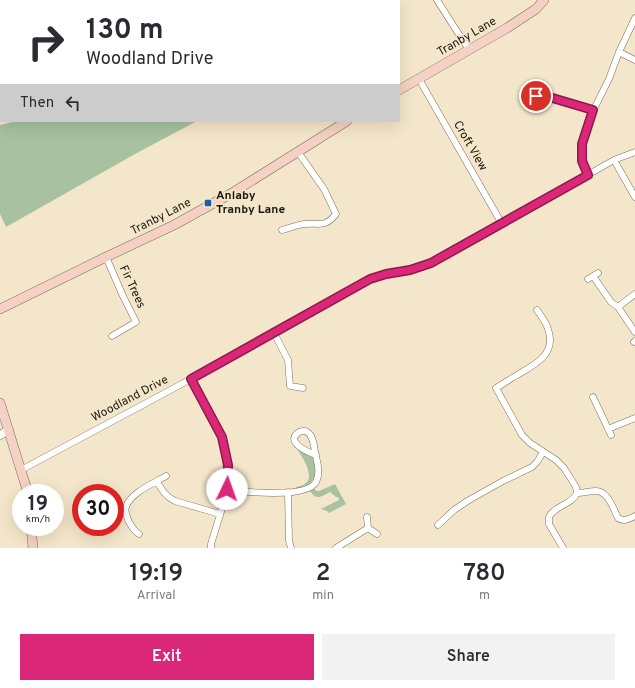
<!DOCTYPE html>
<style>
:root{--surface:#fff;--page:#f2f2f3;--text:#2b2b33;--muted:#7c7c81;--accent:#db2777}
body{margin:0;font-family:Overpass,sans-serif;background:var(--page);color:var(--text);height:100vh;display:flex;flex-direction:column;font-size:15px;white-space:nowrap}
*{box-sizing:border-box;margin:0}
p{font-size:13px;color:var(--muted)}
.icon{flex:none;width:22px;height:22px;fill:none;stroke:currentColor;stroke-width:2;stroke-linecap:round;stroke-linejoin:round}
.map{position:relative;height:548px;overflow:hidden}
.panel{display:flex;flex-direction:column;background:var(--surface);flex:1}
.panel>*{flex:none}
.top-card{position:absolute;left:0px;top:0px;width:400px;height:122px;box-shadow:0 4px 16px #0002;background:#fff;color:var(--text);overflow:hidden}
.speed{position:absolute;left:12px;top:484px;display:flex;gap:8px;font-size:20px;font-weight:700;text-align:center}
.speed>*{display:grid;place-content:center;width:52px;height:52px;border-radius:50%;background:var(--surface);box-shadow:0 4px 16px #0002;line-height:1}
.speed small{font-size:10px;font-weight:400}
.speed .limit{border:6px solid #d22;background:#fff;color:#111}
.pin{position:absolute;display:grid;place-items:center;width:34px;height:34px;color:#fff;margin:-17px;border:2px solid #fff;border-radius:50%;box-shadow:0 1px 4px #0007}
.me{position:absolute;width:44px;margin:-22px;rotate:3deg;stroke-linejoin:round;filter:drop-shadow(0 0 3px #0008)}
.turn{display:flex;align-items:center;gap:14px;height:84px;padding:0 20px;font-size:18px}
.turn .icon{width:52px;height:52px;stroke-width:2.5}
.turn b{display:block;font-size:28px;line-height:34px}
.then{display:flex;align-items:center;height:38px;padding:0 20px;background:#0003;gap:8px;font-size:15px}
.eta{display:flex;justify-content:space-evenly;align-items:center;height:68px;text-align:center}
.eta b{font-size:24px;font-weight:600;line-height:28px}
.primary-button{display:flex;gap:8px;margin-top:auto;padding:8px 20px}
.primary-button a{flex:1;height:46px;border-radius:0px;background:var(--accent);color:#fff;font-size:16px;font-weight:600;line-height:46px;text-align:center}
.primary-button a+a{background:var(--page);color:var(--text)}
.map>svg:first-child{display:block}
.green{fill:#a7c1a1}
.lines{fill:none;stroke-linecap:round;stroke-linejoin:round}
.minor-casing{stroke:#7b7056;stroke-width:7}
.tertiary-casing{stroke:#7b7056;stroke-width:9}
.secondary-casing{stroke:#7b7056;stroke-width:10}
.minor{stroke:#fff;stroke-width:6}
.tertiary{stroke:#fff;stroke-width:8}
.secondary{stroke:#f4d1c4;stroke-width:9}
.route-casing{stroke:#8e194d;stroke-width:10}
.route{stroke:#db2777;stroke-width:7}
.poi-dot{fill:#165eae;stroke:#f4e6ca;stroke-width:1.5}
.labels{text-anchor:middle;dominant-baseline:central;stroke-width:3.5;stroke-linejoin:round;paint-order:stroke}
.street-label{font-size:12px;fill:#1d180e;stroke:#f4e6ca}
.poi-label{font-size:12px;font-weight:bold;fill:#1d180e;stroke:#f4e6ca;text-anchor:start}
</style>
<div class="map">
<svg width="635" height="548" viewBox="0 0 635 548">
<rect width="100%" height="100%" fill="#f4e6ca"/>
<path class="green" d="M 16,121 L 197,121 L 135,154 L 6,227 L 0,214 L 0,125 Z
M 297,449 L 314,458 C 316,467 317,479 308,485 C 305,488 300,488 296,489 L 296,487 C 320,484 305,461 297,449 Z
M 335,484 L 346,504 L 329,513 L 327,511 L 321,509 L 339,500 L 338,497 L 336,497 L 330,492 C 320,497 317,501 309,490 L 313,488 L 317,491 L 319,491 Z"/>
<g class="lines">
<defs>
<path id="minor" d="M 437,0 L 469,50
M 5,1 L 7,0
M 107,1 L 109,0
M 0,4 L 1,3
M 619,52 L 635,60
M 0,59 L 1,59
M 419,79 L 502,224
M 536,96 L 549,97 L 593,111
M 542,97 L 543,87
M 614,160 L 635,197
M 588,175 L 582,161 L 582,144 L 593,111 L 609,79 L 619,52 L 635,18
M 282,230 C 289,228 297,225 304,224 C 319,222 324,229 336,214 L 324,189 L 298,152
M 106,257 L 123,296 L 136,322 L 112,336
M 593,276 L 611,302 L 618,307 L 635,294
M 588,279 L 598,273
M 618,307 L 635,332
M 537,310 C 541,316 546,322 548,329 C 557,354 535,365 517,375 C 510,379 503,384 496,388 L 522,435 L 530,443 L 556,460 L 564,468 L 576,487 L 577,493
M 274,333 L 288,360 L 290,386 L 303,388
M 634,342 L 635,341
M 191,379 L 222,437 L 228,465 L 227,484 L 224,502 L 211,544 L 211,548
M 593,397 L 611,435
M 608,429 L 635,418
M 21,470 L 191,379 L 370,279 L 386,274 L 410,269 L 431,263 L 614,160 L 635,152
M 157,482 C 162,490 166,497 175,501 L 220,514
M 227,489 C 244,492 306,499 316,482 C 321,472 317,462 315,452 C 314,445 313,433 305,431 C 302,431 301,431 299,432 C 284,442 308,452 316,455
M 288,492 L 289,541 L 291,548
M 577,493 C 583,493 590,491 596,491 C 608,491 613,508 618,518 C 624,522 629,519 635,516
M 367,517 L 368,528 L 377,534
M 438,525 L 454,510 L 469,500 L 503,481 L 532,467 L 537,462 L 543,452
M 139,534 C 134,531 132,527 129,522 C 127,517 124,512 126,507 C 130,493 154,483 166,476
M 336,548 L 368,528
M 563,548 L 549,524 L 549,517 C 555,505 572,505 577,493"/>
<path id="tertiary" d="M 0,435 L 9,430"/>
<path id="secondary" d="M 399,90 L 507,28 L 536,9 L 544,0
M 0,309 L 106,257 L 174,225 L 232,193 L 347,121
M 0,403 L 28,493
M 31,527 L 33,548"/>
</defs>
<use href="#minor" class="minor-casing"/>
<use href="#tertiary" class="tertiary-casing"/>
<use href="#secondary" class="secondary-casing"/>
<use href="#minor" class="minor"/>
<use href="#tertiary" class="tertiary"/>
<use href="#secondary" class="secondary"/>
</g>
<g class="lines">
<defs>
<path id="route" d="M 227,489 L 228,465 L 222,437 L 191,379 L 370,279 L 386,274 L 410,270 L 431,263 L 588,175 L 582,161 L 582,144 L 593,110 L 549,97 L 536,96"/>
</defs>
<use href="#route" class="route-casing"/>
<use href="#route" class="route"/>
</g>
<rect class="poi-dot" x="204" y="199" width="8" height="8" rx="2"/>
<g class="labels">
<g class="street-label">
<text transform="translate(467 37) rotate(-30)">Tranby Lane</text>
<text transform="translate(470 146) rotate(60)">Croft View</text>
<text transform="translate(161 217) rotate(-27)">Tranby Lane</text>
<text transform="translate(132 287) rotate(65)">Fir Trees</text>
<text transform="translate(130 399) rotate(-28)">Woodland Drive</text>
</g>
<g class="poi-label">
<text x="216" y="196">Anlaby<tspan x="216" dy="14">Tranby Lane</tspan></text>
</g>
</g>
</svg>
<div class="speed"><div>19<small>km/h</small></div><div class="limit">30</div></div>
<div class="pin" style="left:536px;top:96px;background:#d93025"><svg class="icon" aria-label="arrive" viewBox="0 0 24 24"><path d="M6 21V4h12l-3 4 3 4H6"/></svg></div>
<svg class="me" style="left:227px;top:489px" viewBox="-20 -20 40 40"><circle r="19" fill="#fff"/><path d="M0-13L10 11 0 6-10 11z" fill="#db2777"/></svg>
<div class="top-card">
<div class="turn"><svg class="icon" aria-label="right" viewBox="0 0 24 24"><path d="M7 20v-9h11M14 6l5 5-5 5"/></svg><div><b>130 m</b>Woodland Drive</div></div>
<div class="then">Then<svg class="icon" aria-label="left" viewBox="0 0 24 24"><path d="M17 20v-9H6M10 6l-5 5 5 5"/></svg></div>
</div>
</div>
<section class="panel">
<div class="eta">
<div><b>19:19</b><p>Arrival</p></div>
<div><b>2</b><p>min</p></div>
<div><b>780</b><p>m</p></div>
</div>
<div class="primary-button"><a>Exit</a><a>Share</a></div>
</section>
